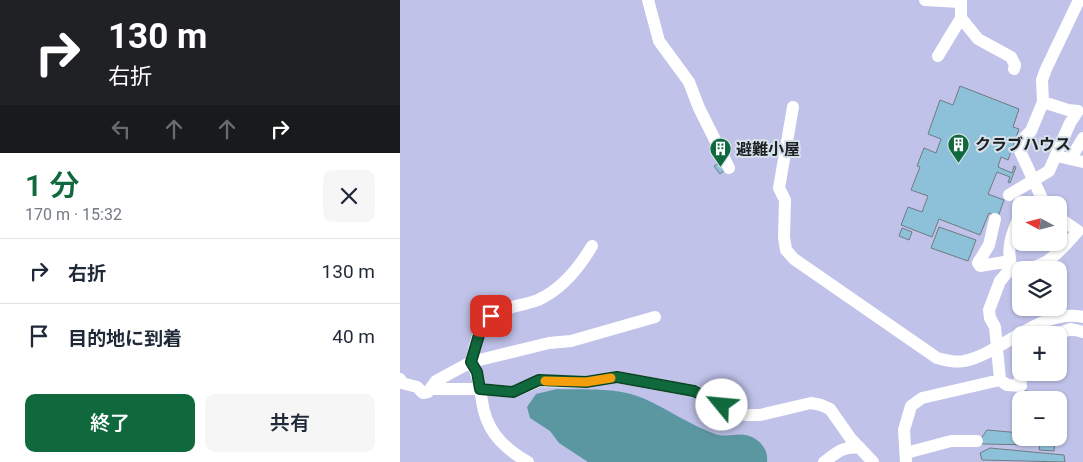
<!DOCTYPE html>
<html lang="ja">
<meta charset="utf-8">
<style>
:root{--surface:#fff;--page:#f6f6f7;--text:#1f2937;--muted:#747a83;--line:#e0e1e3;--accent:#10693c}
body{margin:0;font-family:Roboto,"Noto Sans JP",sans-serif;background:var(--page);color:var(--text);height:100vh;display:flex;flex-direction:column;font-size:19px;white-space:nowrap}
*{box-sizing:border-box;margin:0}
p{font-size:16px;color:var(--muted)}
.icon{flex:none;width:28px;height:28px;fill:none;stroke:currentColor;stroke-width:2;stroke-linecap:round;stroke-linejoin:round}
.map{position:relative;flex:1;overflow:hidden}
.drawer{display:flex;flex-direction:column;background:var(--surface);width:400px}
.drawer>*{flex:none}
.hud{background:#202124;color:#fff;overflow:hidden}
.needle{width:32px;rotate:277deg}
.buttons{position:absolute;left:612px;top:196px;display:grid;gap:10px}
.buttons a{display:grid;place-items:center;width:55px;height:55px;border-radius:10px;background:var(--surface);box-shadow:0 1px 4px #0004;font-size:25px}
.pin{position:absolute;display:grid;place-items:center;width:42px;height:42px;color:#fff;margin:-21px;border-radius:10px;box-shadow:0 2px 8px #0006}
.me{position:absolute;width:55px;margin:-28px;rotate:298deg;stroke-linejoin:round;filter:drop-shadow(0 0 4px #0008)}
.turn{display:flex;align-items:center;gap:18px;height:105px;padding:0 25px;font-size:22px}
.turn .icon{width:65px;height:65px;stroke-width:2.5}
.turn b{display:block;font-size:35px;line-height:42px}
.lanes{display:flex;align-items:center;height:48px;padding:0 25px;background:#0003;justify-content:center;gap:25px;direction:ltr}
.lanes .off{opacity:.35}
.round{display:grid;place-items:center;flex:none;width:52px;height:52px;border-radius:10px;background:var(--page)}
.headline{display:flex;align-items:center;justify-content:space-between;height:85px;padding:0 25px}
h1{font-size:30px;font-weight:600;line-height:38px;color:var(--accent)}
.button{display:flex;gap:10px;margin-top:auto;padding:10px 25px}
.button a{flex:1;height:58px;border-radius:10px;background:var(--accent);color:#fff;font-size:20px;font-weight:600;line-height:58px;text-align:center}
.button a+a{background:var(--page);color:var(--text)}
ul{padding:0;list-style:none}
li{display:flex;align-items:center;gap:15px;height:65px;padding:0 25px;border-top:1px solid var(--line)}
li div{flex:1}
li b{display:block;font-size:19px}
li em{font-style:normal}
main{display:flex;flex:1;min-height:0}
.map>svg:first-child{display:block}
.green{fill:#c0c2e9;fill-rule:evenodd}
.water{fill:#5b97a1}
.building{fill:#8dc1d9;stroke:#707b81}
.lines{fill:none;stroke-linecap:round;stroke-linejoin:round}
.minor{stroke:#fff;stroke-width:12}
.route-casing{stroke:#0a4427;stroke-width:12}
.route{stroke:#10693c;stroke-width:9}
.slow{stroke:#f59e0b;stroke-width:9}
.labels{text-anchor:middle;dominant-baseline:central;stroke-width:4;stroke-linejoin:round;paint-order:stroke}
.poi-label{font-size:16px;font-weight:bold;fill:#1c2023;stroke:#d7e1ea;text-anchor:start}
</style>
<main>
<section class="drawer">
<div class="hud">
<div class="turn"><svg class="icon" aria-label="right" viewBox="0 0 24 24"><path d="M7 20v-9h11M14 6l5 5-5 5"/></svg><div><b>130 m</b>右折</div></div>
<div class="lanes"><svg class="icon off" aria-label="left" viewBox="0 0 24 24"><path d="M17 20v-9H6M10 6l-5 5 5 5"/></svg><svg class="icon off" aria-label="ahead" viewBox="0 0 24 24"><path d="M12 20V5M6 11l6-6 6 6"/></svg><svg class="icon off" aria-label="ahead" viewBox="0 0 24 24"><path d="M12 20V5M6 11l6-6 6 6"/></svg><svg class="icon" aria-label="right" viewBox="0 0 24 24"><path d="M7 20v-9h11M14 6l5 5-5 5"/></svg></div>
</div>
<div class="headline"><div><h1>1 分</h1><p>170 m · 15:32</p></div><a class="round"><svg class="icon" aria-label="close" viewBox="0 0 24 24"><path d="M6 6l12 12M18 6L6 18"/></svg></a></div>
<ul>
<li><svg class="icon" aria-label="right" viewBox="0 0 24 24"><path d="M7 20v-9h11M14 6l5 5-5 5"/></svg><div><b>右折</b></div><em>130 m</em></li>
<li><svg class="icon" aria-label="arrive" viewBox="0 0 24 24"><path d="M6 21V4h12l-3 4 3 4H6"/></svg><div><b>目的地に到着</b></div><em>40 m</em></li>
</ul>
<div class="button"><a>終了</a><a>共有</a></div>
</section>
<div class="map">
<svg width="683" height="462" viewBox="0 0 683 462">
<rect width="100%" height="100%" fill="#d7e1ea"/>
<path class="green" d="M 0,0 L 683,0 L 683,462 L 0,462 ZM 621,205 L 659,205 L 659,242 L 621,242 ZM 621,270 L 659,270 L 659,308 L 621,308 ZM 621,335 L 659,335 L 659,372 L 621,372 ZM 621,400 L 659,400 L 659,438 L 621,438 Z"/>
<path class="water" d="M 157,389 C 186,390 219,387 245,399 C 269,410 290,425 315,434 C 325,438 335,433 345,435 C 358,437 369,449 367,462 L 188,462 L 159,443 L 150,431 L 130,418 L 127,407 L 136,394 Z"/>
<path class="building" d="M 560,86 L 619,109 L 613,127 L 619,129 L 608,160 L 601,157 L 598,167 L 612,173 L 614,166 L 616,167 L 610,183 L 608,182 L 610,177 L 597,172 L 588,194 L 604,200 L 598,217 L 589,213 L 580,235 L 539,219 L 532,237 L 501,225 L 508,207 L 522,212 L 528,196 L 511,190 L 520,167 L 517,166 L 524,148 L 536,153 L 541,139 L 528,134 L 540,100 L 553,105 Z
M 321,162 L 326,169 L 320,174 L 314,166 Z
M 539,227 L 576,240 L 568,261 L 531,248 Z
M 502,228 L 512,232 L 509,240 L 499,236 Z
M 626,390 L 631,400 L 621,400 L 621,406 L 616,395 Z
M 587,430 L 621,433 L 621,438 L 637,438 L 637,445 L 582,444 L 582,437 Z
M 641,438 L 655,440 L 654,451 L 639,450 Z
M 590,448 L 664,455 L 665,462 L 582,460 L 580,453 Z"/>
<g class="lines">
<path class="minor" d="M 248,0 L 259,41 L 289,82 L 299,108 L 329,168
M 525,0 L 560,2
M 561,18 L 578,39 L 611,57 L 615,65 L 614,69
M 538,56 L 561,18 L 561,0
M 393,107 L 379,188 L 385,200 L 384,237 L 386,250 L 394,259 L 537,358 C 546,360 555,363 564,361 C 601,354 642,307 683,317
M 657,156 L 683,162
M 671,158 L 683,138
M 609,195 L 649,171 L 670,123 L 678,111 L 668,110 L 643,102
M 645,205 L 620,151 L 622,140 L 631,131 L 643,102 L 642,80 L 646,69 L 679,0
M 621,213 C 613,230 605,249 612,267 C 643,274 659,252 678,231 L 659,218
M 595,219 L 589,245 L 578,263 L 580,266 L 610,261
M 654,335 L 671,329 L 683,332
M 0,379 L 2,383 L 17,387 L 23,393 L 28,392 L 36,381 L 71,362 L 149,343 L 171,341 L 255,317
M 600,380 L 595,327 L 590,318 L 589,310 L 600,281 L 612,267
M 32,389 L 80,389 L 113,392 L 139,381 L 186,382 L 217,377 L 294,391 L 310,397 L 333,412 L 346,415 L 360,415 L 411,403 L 421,405 L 430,409 L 451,439 L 473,462
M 506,453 L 551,441 L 577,441
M 128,462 C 107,450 90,435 84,411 C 80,394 80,377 71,362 C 74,350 77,332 85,322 C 98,306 120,307 138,300 C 162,289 179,268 192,246
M 424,462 C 436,453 444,445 460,448
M 506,462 L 504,430 L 511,406 L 522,398 L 600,380 L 607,385 L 621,386 L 618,365 L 621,354"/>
</g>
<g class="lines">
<defs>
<path id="route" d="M 91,316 L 81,328 L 71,362 L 77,372 L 80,389 L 113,392 L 139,380 L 186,382 L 217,377 L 294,391 L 322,405"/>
</defs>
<use href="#route" class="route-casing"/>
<use href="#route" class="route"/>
<path class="slow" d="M 145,381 L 186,382 L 211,378"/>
</g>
<defs>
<symbol id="building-pin" viewBox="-11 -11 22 30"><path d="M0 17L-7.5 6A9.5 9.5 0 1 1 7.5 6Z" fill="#10693c" stroke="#d7e1ea"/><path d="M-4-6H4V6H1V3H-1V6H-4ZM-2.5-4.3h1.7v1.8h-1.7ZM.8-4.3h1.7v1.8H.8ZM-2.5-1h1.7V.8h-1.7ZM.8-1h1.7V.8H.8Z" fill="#fff"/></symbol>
</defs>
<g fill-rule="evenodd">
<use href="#building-pin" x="546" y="132" width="25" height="34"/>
<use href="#building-pin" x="308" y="136" width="25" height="34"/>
</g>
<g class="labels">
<g class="poi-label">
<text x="575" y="144">クラブハウス</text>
<text x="336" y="149">避難小屋</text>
</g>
</g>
</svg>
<div class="buttons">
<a><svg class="needle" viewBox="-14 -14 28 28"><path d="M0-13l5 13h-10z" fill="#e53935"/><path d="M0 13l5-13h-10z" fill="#747a83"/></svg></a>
<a><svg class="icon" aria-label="layers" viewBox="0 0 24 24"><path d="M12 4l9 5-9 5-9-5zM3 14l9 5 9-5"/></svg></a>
<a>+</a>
<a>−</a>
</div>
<div class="pin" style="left:91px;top:316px;background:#d93025"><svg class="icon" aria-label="arrive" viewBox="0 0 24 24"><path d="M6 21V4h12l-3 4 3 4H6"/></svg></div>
<svg class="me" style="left:322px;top:405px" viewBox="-20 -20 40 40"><circle r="19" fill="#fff"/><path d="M0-13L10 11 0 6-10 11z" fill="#10693c"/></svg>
</div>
</main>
